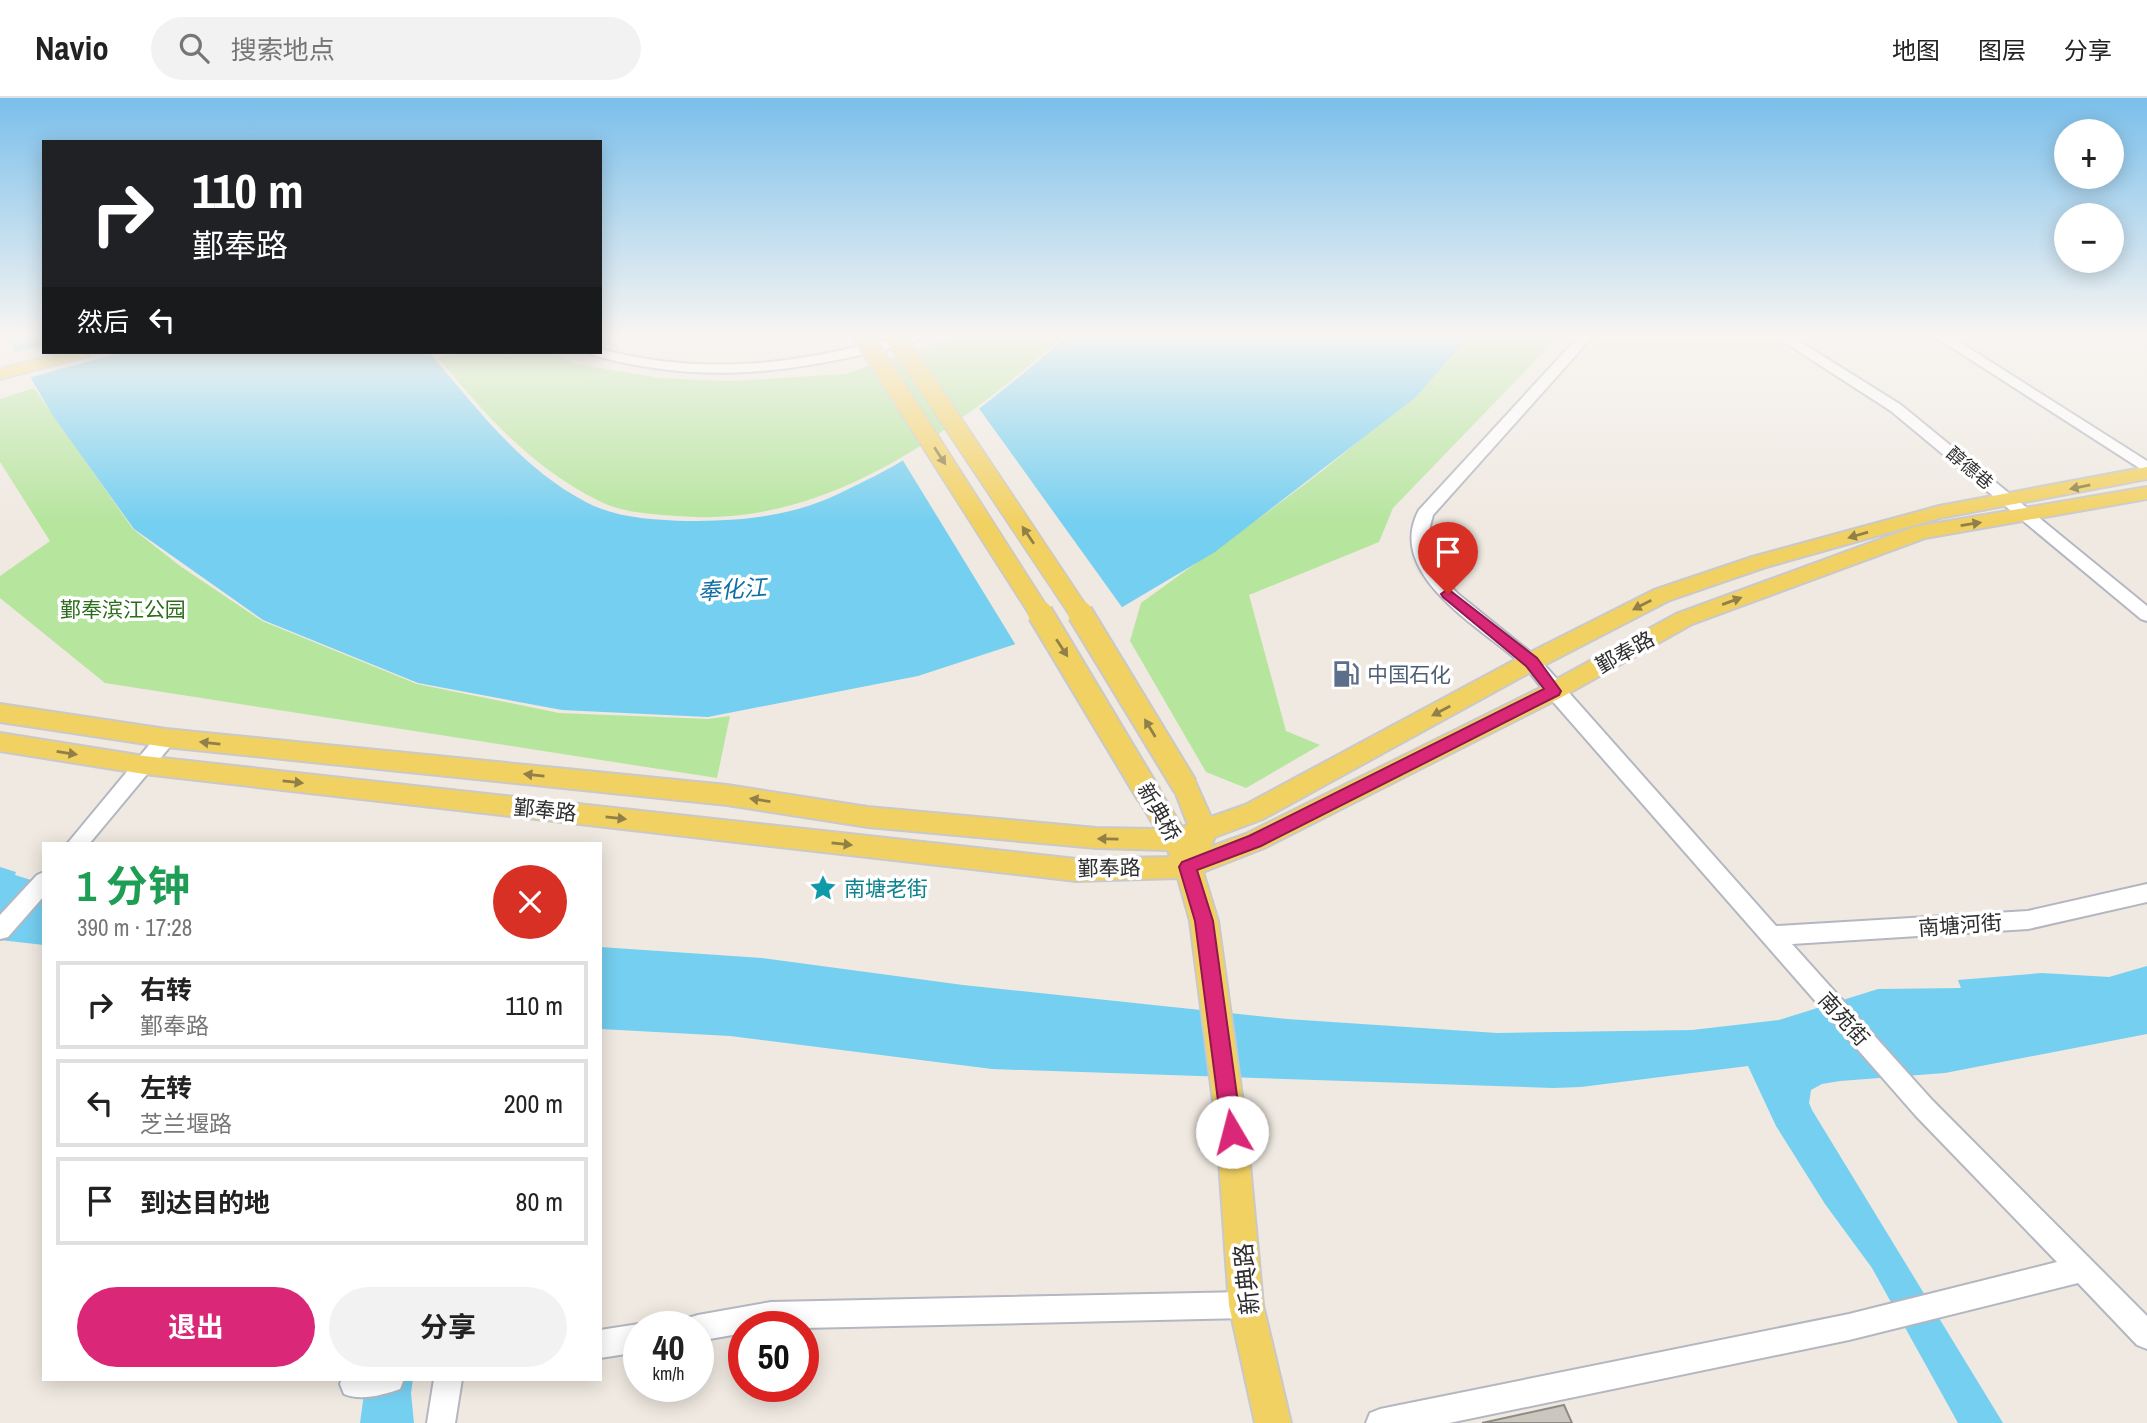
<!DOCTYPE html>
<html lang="zh">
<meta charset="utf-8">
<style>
:root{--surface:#fff;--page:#f2f2f2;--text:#222;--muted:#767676;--line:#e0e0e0;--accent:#db2777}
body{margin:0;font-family:"Archivo Narrow","Noto Sans SC",sans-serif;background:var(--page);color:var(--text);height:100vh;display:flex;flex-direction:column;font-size:26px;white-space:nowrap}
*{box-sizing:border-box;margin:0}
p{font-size:23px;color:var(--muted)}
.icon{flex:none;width:38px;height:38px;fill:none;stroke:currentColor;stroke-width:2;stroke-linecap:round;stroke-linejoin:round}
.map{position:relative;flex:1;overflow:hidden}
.sheet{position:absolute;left:42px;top:744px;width:560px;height:539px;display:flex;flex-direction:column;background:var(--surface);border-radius:0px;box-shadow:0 4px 18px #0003}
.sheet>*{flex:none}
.hud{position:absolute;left:42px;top:42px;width:560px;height:214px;border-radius:0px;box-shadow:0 4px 18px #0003;background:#202124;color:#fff;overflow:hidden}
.fabs{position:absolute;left:2054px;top:21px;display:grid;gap:14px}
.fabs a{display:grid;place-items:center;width:70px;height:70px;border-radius:50%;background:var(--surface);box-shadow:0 4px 18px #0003;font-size:35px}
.speed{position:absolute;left:623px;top:1213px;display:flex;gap:14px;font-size:35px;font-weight:700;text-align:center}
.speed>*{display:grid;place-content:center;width:91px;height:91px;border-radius:50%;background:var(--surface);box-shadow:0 4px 18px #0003;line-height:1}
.speed small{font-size:18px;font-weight:400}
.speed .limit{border:10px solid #d22;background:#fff;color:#111}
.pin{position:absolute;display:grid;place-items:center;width:60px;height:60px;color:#fff;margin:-72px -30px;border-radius:50% 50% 50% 0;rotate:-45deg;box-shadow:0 0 7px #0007}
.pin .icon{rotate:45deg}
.me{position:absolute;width:77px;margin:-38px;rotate:352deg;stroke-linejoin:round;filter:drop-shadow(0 0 5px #0008)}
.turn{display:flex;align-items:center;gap:24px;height:147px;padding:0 35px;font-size:32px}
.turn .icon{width:91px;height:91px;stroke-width:2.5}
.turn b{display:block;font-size:49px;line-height:60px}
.then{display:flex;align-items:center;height:66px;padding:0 35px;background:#0003;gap:14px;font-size:26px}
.round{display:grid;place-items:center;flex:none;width:74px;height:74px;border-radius:37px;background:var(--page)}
.head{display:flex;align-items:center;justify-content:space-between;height:119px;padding:0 35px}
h1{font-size:42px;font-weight:700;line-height:52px;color:#1e9e55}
.action{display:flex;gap:14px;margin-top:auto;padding:14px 35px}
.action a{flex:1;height:80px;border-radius:42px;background:var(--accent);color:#fff;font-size:28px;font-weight:700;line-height:80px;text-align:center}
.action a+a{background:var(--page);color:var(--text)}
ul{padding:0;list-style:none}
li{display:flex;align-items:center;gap:21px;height:88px;margin:0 14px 10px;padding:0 21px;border:4px solid var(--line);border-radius:0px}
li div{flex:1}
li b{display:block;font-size:26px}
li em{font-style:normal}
header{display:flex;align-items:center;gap:42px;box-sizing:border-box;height:98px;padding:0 35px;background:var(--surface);border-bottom:2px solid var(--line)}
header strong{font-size:33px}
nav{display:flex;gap:38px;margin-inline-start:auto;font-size:24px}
.search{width:490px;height:63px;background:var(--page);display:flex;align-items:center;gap:18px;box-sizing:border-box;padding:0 24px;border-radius:38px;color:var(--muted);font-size:26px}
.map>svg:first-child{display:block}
.education{fill:#f0e6d1}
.green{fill:#b6e59e}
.water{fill:#75cff0}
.pier{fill:#efe9e1}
.building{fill:#cbc7bf;stroke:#8e8b86;stroke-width:2}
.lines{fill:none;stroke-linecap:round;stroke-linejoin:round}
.minor-casing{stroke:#b4b7c1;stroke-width:4}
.major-casing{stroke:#c9c9c9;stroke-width:4}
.minor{fill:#fff;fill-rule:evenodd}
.major{fill:#f2d163;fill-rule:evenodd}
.major-bridge-far1-casing{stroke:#c9c9c9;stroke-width:22;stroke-linecap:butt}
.major-bridge-casing{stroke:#c9c9c9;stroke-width:28;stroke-linecap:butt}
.major-bridge-far1{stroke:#f2d163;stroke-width:19}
.major-bridge{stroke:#f2d163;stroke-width:24}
.oneway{fill:#908048}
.route{fill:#db2777;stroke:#8e194d;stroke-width:2}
.labels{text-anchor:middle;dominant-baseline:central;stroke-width:7;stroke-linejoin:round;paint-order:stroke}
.far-street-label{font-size:18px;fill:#2e2e2e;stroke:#fff}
.park-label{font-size:21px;fill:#2c6e1b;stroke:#fff}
.street-label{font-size:21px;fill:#2e2e2e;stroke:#fff}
.service-label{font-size:21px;fill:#4e5e75;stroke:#fff;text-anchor:start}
.culture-label{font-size:21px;fill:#0d838f;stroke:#fff;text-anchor:start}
.water-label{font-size:23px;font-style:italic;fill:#0d6fa3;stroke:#fff}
.near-street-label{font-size:24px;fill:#2e2e2e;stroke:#fff}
</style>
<header>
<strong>Navio</strong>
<div class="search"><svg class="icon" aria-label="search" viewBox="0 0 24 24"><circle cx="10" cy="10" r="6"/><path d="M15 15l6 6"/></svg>搜索地点</div>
<nav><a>地图</a><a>图层</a><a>分享</a></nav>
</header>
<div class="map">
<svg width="2147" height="1325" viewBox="0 0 2147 1325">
<rect width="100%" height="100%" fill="#efe9e1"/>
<path class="education" d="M 1766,238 L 1780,246 L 1767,267 L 1752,263 L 1602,273 L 1571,272 L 1603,239 Z"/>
<path class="green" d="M 953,239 L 1064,239 C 954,331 829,431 677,418 C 652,416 622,415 599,403 C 529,368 488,319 438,260 L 457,254 L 553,254 L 572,265 L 659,280 L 732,283 L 845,276 Z
M 1463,239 L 1558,239 L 1393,410 L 1379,444 L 1249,497 L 1286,633 L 1320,647 L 1246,690 L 1206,674 L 1130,543 L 1141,505 C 1252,423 1375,347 1463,239 Z
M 34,290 L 133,431 L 180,468 L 262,523 L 417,586 L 559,615 L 708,621 L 730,618 L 717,680 L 105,585 L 0,500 L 0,478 L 50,443 L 0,364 L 0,301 Z"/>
<path class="water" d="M 7,239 L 44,239 L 44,254 L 429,254 C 475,308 520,369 584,403 C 614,420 654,422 687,423 C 724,423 762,421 798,411 C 825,404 850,390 875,378 C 947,341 1006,290 1067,239 L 1468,239 L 1416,299 L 1215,454 L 1114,514 L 918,578 L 708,619 L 562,612 L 418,585 L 263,522 L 134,431 L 53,318 Z
M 0,769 L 16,774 L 15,777 L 44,786 L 44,847 L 0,842 Z
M 600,849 L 762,860 L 963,887 L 1287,921 L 1497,935 L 1692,932 L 1779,922 L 1878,891 L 1961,890 L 1958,882 L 2042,875 L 2109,879 L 2147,868 L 2147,936 L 1945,975 L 1840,983 L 1822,986 L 1811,992 L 1809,1005 L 1812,1012 L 2003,1325 L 1958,1325 L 1872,1170 L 1825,1106 L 1776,1028 L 1748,968 L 1581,989 L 1553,990 L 992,971 L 730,938 L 600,931 Z
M 366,1281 L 413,1281 L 411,1295 L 414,1325 L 360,1325 Z"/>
<path class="pier" d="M 44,247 L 44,254 L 123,254 L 28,280 L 13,255 Z
M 978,309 L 1124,512 L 1017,549 L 902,361 Z"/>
<path class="building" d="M 1564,1307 L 1572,1325 L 1482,1325 Z"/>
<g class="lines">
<defs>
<path id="minor" d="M 901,238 L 925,238 C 912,248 886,251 869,255 C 770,278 691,284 592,257 L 590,254 L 600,254 L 600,251 C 706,279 797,266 901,238 Z
M 1579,238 L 1593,238 L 1433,417 L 1427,439 L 1432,461 L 1441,478 L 1458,496 L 1540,562 L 1776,828 L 2028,813 L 2147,786 L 2147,804 L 2028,831 L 1792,846 L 1932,1002 L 2147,1218 L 2147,1251 L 2137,1247 L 2078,1185 L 1849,1242 L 1449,1325 L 1366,1325 L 1370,1315 L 1380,1311 L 1849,1216 L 2057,1164 L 1916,1018 L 1548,598 C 1540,588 1533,577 1524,568 C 1486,532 1383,478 1419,412 Z
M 1775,238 L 1791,238 L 1901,307 L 2147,508 L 2147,523 L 2141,521 L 1891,313 Z
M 1934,238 L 1950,238 L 2147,363 L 2147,375 Z
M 166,633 L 173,635 L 175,640 L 173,645 L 89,746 L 67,746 L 159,635 Z
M 44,774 L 44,798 L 8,839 L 0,841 L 0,817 L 37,777 Z
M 1246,1194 L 1255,1198 L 1259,1207 L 1255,1216 L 1246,1220 L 803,1230 L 744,1228 L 744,1235 L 698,1243 L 698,1228 L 685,1228 L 688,1220 L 698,1217 L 771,1204 Z
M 639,1226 L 644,1228 L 639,1228 L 639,1254 L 600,1260 L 600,1232 Z
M 342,1281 L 404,1281 L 400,1291 C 384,1297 360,1303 344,1296 L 340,1286 Z
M 434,1281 L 462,1281 L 455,1325 L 427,1325 Z"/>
<path id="major" d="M 63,254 L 91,254 L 88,258 L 0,281 L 0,271 Z
M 2147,369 L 2147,381 L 1940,420 L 1766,469 L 1670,502 L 1527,576 L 1263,721 L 1215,739 L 1210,749 L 1246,736 L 1546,587 L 1676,516 L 1914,429 L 2147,389 L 2147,401 L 1925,440 L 1692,526 L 1562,599 L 1264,750 L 1203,774 L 1218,823 L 1247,1034 L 1263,1207 L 1291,1325 L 1255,1325 L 1229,1207 L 1217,1034 L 1190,823 L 1178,780 L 1076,783 L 144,676 L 0,653 L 0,635 L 144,658 L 1076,761 L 1170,759 L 1168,752 L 1096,750 L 868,729 L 727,707 L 166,649 L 0,624 L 0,606 L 166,631 L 727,687 L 868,709 L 1096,730 L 1156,731 L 1136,697 L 1140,690 L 1149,687 L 1158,690 L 1182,729 L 1188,727 L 1173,688 L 1176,681 L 1185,678 L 1194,681 L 1211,719 L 1245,707 L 1511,564 L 1654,492 L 1752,459 L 1939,408 Z"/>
</defs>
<use href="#minor" class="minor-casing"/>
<use href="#major" class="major-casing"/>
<use href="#minor" class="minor"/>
<use href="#major" class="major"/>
<defs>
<path id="major-bridge-far1" d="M 863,238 L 1041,517
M 895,238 L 1081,517"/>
<path id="major-bridge" d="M 1040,515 L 1149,697
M 1080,515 L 1185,688"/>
</defs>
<use href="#major-bridge-far1" class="major-bridge-far1-casing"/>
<use href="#major-bridge" class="major-bridge-casing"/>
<use href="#major-bridge-far1" class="major-bridge-far1"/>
<use href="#major-bridge" class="major-bridge"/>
</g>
<defs><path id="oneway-solid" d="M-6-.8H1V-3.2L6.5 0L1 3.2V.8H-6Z" transform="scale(1.75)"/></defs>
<g class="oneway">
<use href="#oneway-solid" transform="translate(940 358) rotate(57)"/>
<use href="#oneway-solid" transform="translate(2080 389) rotate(169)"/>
<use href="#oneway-solid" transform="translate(1971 426) rotate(-9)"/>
<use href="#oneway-solid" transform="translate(1028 437) rotate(-124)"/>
<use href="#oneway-solid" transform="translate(1858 437) rotate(164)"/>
<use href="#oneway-solid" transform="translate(1732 503) rotate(-20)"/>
<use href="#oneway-solid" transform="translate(1642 507) rotate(153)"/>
<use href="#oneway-solid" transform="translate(1062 550) rotate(57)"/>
<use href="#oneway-solid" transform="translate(1441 613) rotate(152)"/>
<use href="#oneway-solid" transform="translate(1150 630) rotate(-121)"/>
<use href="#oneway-solid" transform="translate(210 645) rotate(-174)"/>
<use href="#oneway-solid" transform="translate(67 655) rotate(9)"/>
<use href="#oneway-solid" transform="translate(534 677) rotate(-174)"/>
<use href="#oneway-solid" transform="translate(293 684) rotate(6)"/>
<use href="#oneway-solid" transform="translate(760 702) rotate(-171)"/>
<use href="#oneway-solid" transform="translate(616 720) rotate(6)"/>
<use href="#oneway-solid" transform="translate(1108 741) rotate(-179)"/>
<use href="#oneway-solid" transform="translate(842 746) rotate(6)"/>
</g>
<linearGradient id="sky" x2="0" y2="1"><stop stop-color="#7abfeb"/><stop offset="0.56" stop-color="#f8f5f2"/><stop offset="1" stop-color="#f8f5f2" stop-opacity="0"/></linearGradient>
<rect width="2147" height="424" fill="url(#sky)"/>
<path class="route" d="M 1448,491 L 1537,560 L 1561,593 L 1559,597 L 1261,748 L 1197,772 L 1213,823 L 1242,1034 L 1239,1041 L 1232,1044 L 1225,1041 L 1222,1034 L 1195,823 L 1179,769 L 1182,764 L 1249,738 L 1544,591 L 1526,568 L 1443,499 L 1441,496 Z"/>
<defs>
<symbol id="fuel-bare" viewBox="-9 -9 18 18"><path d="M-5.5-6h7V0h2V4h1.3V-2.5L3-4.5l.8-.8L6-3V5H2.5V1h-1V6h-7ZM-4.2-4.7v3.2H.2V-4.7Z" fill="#5c6f8a" stroke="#fff" stroke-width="2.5" paint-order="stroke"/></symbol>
<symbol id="sight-bare" viewBox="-9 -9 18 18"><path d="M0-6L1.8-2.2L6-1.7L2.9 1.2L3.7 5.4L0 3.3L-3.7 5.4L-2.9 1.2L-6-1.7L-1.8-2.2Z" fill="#0f9aa8" stroke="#fff" stroke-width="2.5" paint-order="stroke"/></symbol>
</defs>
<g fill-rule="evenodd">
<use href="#fuel-bare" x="1327" y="557" width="38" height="38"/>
<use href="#sight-bare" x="804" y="771" width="38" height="38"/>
</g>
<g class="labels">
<g class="far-street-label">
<text transform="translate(1970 370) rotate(40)">醇德巷</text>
</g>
<g class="park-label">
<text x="123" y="511">鄞奉滨江公园</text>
</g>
<g class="street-label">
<text transform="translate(1625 554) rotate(-29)">鄞奉路</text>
<text transform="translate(545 712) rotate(6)">鄞奉路</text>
<text transform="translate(1159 714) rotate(60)">新典桥</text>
<text transform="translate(1109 770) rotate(-1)">鄞奉路</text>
<text transform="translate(1960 827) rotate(-4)">南塘河街</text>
<text transform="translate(1844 921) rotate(48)">南苑街</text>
</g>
<g class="service-label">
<text x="1367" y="576">中国石化</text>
</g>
<g class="culture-label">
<text x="844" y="790">南塘老街</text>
</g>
<g class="water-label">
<text transform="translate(732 491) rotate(-4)">奉化江</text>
</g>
<g class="near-street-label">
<text transform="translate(1246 1181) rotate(-96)">新典路</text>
</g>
</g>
</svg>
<div class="fabs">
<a>+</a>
<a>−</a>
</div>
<div class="speed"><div>40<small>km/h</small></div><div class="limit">50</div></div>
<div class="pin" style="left:1448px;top:496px;background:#d93025"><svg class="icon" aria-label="arrive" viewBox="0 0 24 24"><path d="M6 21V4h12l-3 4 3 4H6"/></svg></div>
<svg class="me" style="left:1232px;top:1034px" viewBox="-20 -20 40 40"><circle r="19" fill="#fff"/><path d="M0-13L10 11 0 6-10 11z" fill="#db2777"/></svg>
<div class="hud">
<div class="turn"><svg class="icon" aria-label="right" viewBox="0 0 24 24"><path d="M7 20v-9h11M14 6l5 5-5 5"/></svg><div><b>110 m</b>鄞奉路</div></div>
<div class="then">然后<svg class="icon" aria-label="left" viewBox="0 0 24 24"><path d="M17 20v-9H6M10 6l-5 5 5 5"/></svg></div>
</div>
<section class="sheet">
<div class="head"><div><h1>1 分钟</h1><p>390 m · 17:28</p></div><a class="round" style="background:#d93025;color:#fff"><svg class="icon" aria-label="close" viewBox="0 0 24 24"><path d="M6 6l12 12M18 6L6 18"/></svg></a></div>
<ul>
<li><svg class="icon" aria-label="right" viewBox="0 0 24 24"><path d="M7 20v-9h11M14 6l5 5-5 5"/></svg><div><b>右转</b><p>鄞奉路</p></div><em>110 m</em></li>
<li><svg class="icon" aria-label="left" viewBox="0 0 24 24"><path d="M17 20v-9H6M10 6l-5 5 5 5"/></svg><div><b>左转</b><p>芝兰堰路</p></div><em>200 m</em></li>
<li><svg class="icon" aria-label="arrive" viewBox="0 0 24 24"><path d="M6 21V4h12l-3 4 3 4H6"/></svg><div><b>到达目的地</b></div><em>80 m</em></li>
</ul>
<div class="action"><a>退出</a><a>分享</a></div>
</section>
</div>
